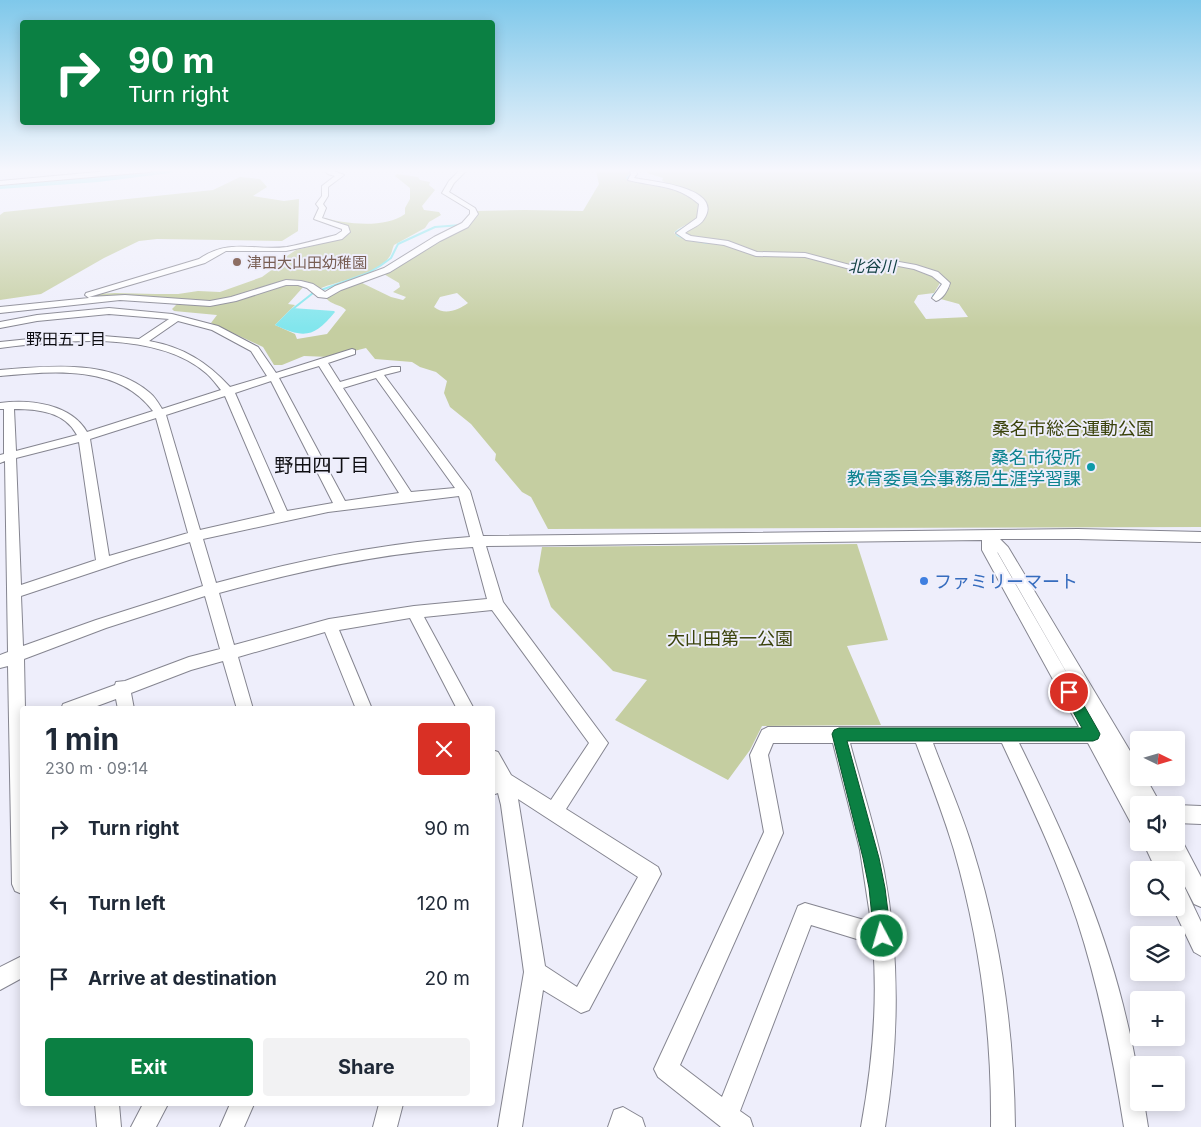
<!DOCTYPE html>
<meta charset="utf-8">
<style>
:root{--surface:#fff;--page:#f2f2f3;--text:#1f2937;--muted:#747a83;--accent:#0b8043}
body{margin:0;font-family:Inter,"Noto Sans JP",sans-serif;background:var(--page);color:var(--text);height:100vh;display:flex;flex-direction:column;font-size:19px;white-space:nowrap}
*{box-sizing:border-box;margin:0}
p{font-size:16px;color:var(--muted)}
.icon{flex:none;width:28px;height:28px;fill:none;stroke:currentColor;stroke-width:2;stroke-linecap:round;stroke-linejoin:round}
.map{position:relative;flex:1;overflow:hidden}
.drawer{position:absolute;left:20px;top:706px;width:475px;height:400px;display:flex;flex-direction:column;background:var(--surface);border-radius:5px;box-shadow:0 2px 12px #0003}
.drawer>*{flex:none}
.top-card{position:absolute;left:20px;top:20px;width:475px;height:105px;border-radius:5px;box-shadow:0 2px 12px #0003;background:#0b8043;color:#fff;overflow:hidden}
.needle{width:32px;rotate:95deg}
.fabs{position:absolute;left:1130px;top:731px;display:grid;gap:10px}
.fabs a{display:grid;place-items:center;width:55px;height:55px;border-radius:5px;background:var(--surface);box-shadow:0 2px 12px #0003;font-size:25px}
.pin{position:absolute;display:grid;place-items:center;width:42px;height:42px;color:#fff;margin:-21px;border:2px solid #fff;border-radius:50%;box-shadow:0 1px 5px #0007}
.me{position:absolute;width:55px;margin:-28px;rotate:354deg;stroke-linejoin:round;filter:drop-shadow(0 0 4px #0008)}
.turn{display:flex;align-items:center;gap:18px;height:105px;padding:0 25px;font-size:22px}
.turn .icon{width:65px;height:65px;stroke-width:2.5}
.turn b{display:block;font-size:35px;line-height:42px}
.round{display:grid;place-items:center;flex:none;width:52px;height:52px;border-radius:5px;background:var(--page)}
.overview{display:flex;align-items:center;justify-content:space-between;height:85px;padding:0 25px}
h1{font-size:30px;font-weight:700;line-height:38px}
.primary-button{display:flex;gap:10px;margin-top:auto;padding:10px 25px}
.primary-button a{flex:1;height:58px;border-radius:5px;background:var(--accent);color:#fff;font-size:20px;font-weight:700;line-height:58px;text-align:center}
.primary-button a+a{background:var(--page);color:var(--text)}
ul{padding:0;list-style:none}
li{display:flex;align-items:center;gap:15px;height:75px;padding:0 25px}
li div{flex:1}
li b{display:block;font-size:19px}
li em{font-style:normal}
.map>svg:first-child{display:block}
.green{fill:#c5cea1;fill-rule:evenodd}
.water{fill:#82e6ed}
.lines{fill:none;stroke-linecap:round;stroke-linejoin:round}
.stream{stroke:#82e6ed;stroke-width:2}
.river{fill:#82e6ed;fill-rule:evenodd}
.minor-casing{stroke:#858590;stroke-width:2}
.major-casing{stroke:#858590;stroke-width:2}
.minor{fill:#fff;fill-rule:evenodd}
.major{fill:#fff;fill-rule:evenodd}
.route{fill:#0b8043;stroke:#07532c}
.education-dot{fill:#8d6e63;stroke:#eeeefb;stroke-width:2}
.culture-dot{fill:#0f9aa8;stroke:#eeeefb;stroke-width:2}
.shop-dot{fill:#3f7fe0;stroke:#eeeefb;stroke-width:2}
.labels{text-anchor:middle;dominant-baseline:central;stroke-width:4;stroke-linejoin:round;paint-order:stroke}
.far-education-label{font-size:15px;fill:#785e54;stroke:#eeeefb;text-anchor:start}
.far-water-label{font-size:16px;font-style:italic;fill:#114043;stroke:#eeeefb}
.far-neighbourhood-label{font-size:16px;fill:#0e0e12;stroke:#eeeefb}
.park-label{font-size:18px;fill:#3a420b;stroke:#eeeefb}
.culture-label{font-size:18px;fill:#0d838f;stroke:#eeeefb;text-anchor:end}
.shop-label{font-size:18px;fill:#366cbe;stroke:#eeeefb;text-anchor:start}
.neighbourhood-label{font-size:19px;fill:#0e0e12;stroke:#eeeefb}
</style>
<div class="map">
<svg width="1201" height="1127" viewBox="0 0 1201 1127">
<rect width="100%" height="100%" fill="#eeeefb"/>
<path class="green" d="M 600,170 L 629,170 L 631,174 L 626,178 L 629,180 C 655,185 679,184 698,204 L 697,219 L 678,229 L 674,233 L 686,240 L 726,245 L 756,255 L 807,257 L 857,269 L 890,264 L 915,268 L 933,275 L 940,283 L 934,293 L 918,295 L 914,302 L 926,319 L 968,317 L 959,304 L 937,298 L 950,287 L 937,274 L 916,266 L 888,262 L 852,267 L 806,254 L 757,253 L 725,243 L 689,238 L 681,233 C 693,221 707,226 703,203 L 685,190 L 662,181 L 663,178 L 647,173 L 646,170 L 1201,170 L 1201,527 L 548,529 L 531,497 L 522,492 L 495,460 L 496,454 L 471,424 L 450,407 L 444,393 L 447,381 L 436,372 L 420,367 L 412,362 L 375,359 L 366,348 L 330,357 L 304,356 L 282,365 L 274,365 L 263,347 L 211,323 L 217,315 L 174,311 L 172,309 L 177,304 C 195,305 213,306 231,302 C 256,296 279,277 305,285 L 288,304 L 295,305 L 275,325 L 295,334 L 297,339 L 327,334 L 346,310 C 340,304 331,305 326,298 L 339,288 L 360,282 L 391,297 L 403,300 L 406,297 L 393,292 L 400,287 L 399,283 L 382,273 L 422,251 L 438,239 L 469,225 L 477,211 L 525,210 L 583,211 L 599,184 L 596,171 ZM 457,293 L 468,303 C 458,310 445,316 434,307 L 440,297 Z
M 397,174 L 418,177 L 420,180 L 430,182 L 429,185 L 435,190 L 422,206 L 424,210 L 439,212 L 441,215 L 429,222 L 425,228 L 394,245 C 392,249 392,253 390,256 C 375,278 341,279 319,289 L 302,281 L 287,281 L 265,286 L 251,293 L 208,303 L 135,295 L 85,299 L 98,294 L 115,293 L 155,294 L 178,294 L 198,291 L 220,292 L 262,277 L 277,266 L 275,264 L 296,250 L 332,241 L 349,230 L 344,224 L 323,219 L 321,217 C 344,224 385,229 405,214 L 405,208 L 410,199 L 410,188 L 395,176 Z
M 240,177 L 260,179 L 267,187 L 253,196 L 284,201 L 299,199 L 298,231 L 282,241 L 157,239 L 139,241 L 104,258 L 41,294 L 0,300 L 0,215 L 4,212 L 213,190 Z
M 857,544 L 888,640 L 847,646 L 881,725 L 762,726 L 750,750 L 728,780 L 615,720 L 647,680 L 613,671 L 551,607 L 538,571 L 542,547 Z"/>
<path class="water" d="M 292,308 L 334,311 L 335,312 C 314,337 305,339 275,325 Z"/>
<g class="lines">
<path class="stream" d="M 630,171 L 631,174 L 627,178 L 631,180
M 459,178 L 466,170
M 457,198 L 469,205
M 684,238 L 677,235 L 676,232 L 690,224
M 690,240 L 708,243
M 763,256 L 781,256
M 851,268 L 862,269 L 882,265
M 933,296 L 941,288 L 942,283 L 939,280
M 294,308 L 313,293 L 368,273 L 380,266 L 391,258 L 398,244 L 435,227 L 461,225"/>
<path class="river" d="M 147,170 L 174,170 L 170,173 L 98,182 L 0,189 L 0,183 L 98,176 Z"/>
<defs>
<path id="minor" d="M 324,170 L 331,170 L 344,175 L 328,187 L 328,196 L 323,204 L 326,208 L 322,218 L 348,226 L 350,232 L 342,239 L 286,251 L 226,251 L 205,263 L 89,297 L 125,295 L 210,301 L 231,297 L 286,280 L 301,281 L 313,284 L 325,292 L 335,286 L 384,268 L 434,237 L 462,223 L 470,214 L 470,210 L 442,193 L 449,181 L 460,170 L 467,170 L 454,183 L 449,192 L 475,208 L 478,214 L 468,227 L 440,241 L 390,272 L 341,290 L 327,298 L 318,297 L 307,288 L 298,285 L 286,285 L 236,301 L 210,306 L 120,300 L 0,313 L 0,307 L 89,298 L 85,295 L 86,293 L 199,259 C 230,238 253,251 287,247 C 303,244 320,239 336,235 L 342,231 L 342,229 L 314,219 L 319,208 L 316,204 L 322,196 L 322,186 L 335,176 L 328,174 Z
M 629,170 L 635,170 L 637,174 L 634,178 C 649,181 725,187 704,219 C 700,226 691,228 685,233 L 691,236 L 728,241 L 757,252 L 805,253 L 850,265 L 888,260 L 916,265 L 938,272 L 950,283 C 948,290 943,299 936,301 L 932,298 L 942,284 L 932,276 L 914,269 L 888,264 L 850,269 L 805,257 L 756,256 L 724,245 L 686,240 L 676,233 L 697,218 L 699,204 C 676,184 655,187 628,180 L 631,174 Z
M 109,308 L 172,314 L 218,326 L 258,347 L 276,373 L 352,349 L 355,350 L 355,354 L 328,363 L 340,382 L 392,367 L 400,367 L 400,371 L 384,375 L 470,491 L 483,536 L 1078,529 L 1201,532 L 1201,542 L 1078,539 L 1000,539 L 1008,547 L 1139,766 L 1139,778 L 1146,778 L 1161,805 L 1142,805 L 1100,731 L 1142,805 L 1139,805 L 1139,827 L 1132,825 L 1088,743 L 1019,743 C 1061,828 1100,913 1123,1005 C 1131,1038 1139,1068 1139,1102 L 1144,1102 L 1148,1127 L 1124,1127 C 1113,1057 1099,988 1077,920 C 1057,859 1029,801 1002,743 L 933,743 C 946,778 962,813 973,850 C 1001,940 1014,1032 1015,1127 L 991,1127 C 992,1033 980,941 954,850 C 943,813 929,778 916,743 L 850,743 C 861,785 875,827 884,871 C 900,956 899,1042 885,1127 L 861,1127 C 872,1067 878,1005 873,944 L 811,925 L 740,1111 L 750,1118 L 753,1127 L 721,1127 L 658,1077 L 654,1069 L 764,832 L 750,755 L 762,730 L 768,727 L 1079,727 L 982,550 L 982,540 L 486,546 L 503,602 L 608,743 L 566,809 L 658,867 L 661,874 L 589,1010 L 581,1013 L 543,990 L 522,1127 L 498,1127 L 524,972 L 501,805 L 498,793 L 492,795 L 492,750 L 498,752 L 511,775 L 551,800 L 589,743 L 492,610 L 424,617 L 474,709 L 457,709 L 410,618 L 339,630 L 372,709 L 356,709 L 325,632 L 238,657 L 253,709 L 237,709 L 223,661 L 191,670 L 131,693 L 134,709 L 118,709 L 116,699 L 89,709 L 61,709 L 63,704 L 115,685 L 116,682 L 125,681 L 189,657 L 220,649 L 205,596 L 106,628 L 24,659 L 25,709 L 22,709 L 22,894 L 15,891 L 12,884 L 8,666 L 0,668 L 0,655 L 8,652 L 5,461 L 0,463 L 0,455 L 4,454 L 4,409 L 0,409 L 0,403 C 30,399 71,404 87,432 L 153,411 C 118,364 53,371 0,376 L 0,370 C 48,366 111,359 150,393 C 155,397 159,404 162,409 L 221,390 C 216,384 212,378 206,373 C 156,330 61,340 0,348 L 0,342 L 59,336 L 91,335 L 139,339 L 169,319 L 109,314 L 37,321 L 0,328 L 0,322 L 37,315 ZM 178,321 L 212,330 L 251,351 L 267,376 L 230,387 C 207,362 183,347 149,341 ZM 319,366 L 399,493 L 345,501 L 279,378 ZM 376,378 L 455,488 L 411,492 L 343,388 ZM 271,381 L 333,503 L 287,511 L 235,393 ZM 225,396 L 275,513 L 200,530 L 166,415 ZM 14,409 C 39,409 65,412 77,435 L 16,451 ZM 156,418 L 188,533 L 109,556 L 90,439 ZM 79,442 L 96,560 L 21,585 L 16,458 ZM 459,496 L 470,537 C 384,543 299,560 216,583 L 203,539 L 328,512 ZM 190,542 L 203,586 L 96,620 L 23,646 L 21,596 L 132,559 ZM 473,547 L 487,599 L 414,606 L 329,619 L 234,645 L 219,593 C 302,570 387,552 473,547 ZM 997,552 L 998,553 L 1099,729 ZM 773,743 L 833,743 L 860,850 L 871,922 L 805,903 L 798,906 L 722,1097 L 680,1065 L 783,833 L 768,755 ZM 518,799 L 638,877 L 577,987 L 545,966 Z
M 1176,805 L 1201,806 L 1201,824 L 1176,823 Z
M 1176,834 L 1179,835 L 1201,877 L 1201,907 L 1194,904 L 1174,865 L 1176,870 L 1156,870 L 1143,842 L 1162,842 L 1164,845 L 1163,842 L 1176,842 Z
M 1176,881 L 1183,884 L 1201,922 L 1201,956 L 1194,952 L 1173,908 L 1176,908 Z
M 22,956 L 22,978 L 0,990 L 0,967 Z
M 95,1104 L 119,1104 L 121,1127 L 97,1127 Z
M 143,1104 L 168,1104 L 156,1127 L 131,1127 Z
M 230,1104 L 254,1104 L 244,1127 L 220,1127 Z
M 379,1104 L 403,1104 L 397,1127 L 373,1127 Z
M 623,1107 L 642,1118 L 645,1127 L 608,1127 L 614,1110 Z"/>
<path id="major" d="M 119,170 L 153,170 L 149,172 L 0,185 L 0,181 Z"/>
</defs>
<use href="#minor" class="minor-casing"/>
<use href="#major" class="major-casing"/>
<use href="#minor" class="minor"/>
<use href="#major" class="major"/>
</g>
<linearGradient id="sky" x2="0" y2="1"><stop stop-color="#7fc8ea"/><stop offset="0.52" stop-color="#f7f7fd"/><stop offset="1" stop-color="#f7f7fd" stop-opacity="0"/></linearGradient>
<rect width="1201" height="328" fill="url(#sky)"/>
<path class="route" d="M 1069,686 L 1074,688 L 1098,730 L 1100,734 L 1098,739 L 1093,741 L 847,741 L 879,858 L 885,888 L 891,936 L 888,942 L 882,944 L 876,942 L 874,936 L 869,888 L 863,858 L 832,734 L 834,730 L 839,728 L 1082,728 L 1062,692 L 1064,688 Z"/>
<circle class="education-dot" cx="237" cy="262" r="5"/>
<circle class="culture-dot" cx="1091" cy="467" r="5"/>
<circle class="shop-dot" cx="924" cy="581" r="5"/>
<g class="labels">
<g class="far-education-label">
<text x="247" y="262">津田大山田幼稚園</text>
</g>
<g class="far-water-label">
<text x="872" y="266">北谷川</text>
</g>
<g class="far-neighbourhood-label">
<text x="66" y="339">野田五丁目</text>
</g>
<g class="park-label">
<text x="1073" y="428">桑名市総合運動公園</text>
<text x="730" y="638">大山田第一公園</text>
</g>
<g class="culture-label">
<text x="1081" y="457">桑名市役所<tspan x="1081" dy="21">教育委員会事務局生涯学習課</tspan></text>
</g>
<g class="shop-label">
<text x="934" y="581">ファミリーマート</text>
</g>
<g class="neighbourhood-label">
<text x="322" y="465">野田四丁目</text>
</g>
</g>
</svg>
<div class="fabs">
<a><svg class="needle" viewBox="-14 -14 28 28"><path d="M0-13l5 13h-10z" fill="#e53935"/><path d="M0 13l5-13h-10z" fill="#747a83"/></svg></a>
<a><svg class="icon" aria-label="sound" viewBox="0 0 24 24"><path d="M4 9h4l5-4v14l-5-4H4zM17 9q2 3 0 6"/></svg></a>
<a><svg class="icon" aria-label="search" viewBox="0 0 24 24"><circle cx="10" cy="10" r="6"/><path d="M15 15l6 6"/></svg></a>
<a><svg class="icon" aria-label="layers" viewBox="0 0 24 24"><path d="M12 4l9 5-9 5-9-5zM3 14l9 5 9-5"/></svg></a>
<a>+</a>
<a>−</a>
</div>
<div class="pin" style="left:1069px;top:692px;background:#d93025"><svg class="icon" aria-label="arrive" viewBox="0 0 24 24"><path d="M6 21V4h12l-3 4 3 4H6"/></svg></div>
<svg class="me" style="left:882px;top:936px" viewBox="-20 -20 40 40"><circle r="17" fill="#0b8043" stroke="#fff" stroke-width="3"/><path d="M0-11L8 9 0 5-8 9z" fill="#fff"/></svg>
<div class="top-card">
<div class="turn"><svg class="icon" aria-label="right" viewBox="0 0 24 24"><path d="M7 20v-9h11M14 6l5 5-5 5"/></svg><div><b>90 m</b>Turn right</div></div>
</div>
<section class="drawer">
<div class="overview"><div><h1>1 min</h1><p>230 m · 09:14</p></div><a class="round" style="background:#d93025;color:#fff"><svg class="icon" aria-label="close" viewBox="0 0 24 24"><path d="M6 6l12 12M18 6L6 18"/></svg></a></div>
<ul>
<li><svg class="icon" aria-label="right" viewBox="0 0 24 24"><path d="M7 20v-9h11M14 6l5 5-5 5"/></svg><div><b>Turn right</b></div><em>90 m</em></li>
<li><svg class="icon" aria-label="left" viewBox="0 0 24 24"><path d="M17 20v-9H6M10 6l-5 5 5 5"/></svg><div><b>Turn left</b></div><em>120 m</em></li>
<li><svg class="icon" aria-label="arrive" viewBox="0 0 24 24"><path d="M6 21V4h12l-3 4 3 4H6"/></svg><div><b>Arrive at destination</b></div><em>20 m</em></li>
</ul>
<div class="primary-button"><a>Exit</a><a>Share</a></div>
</section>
</div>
